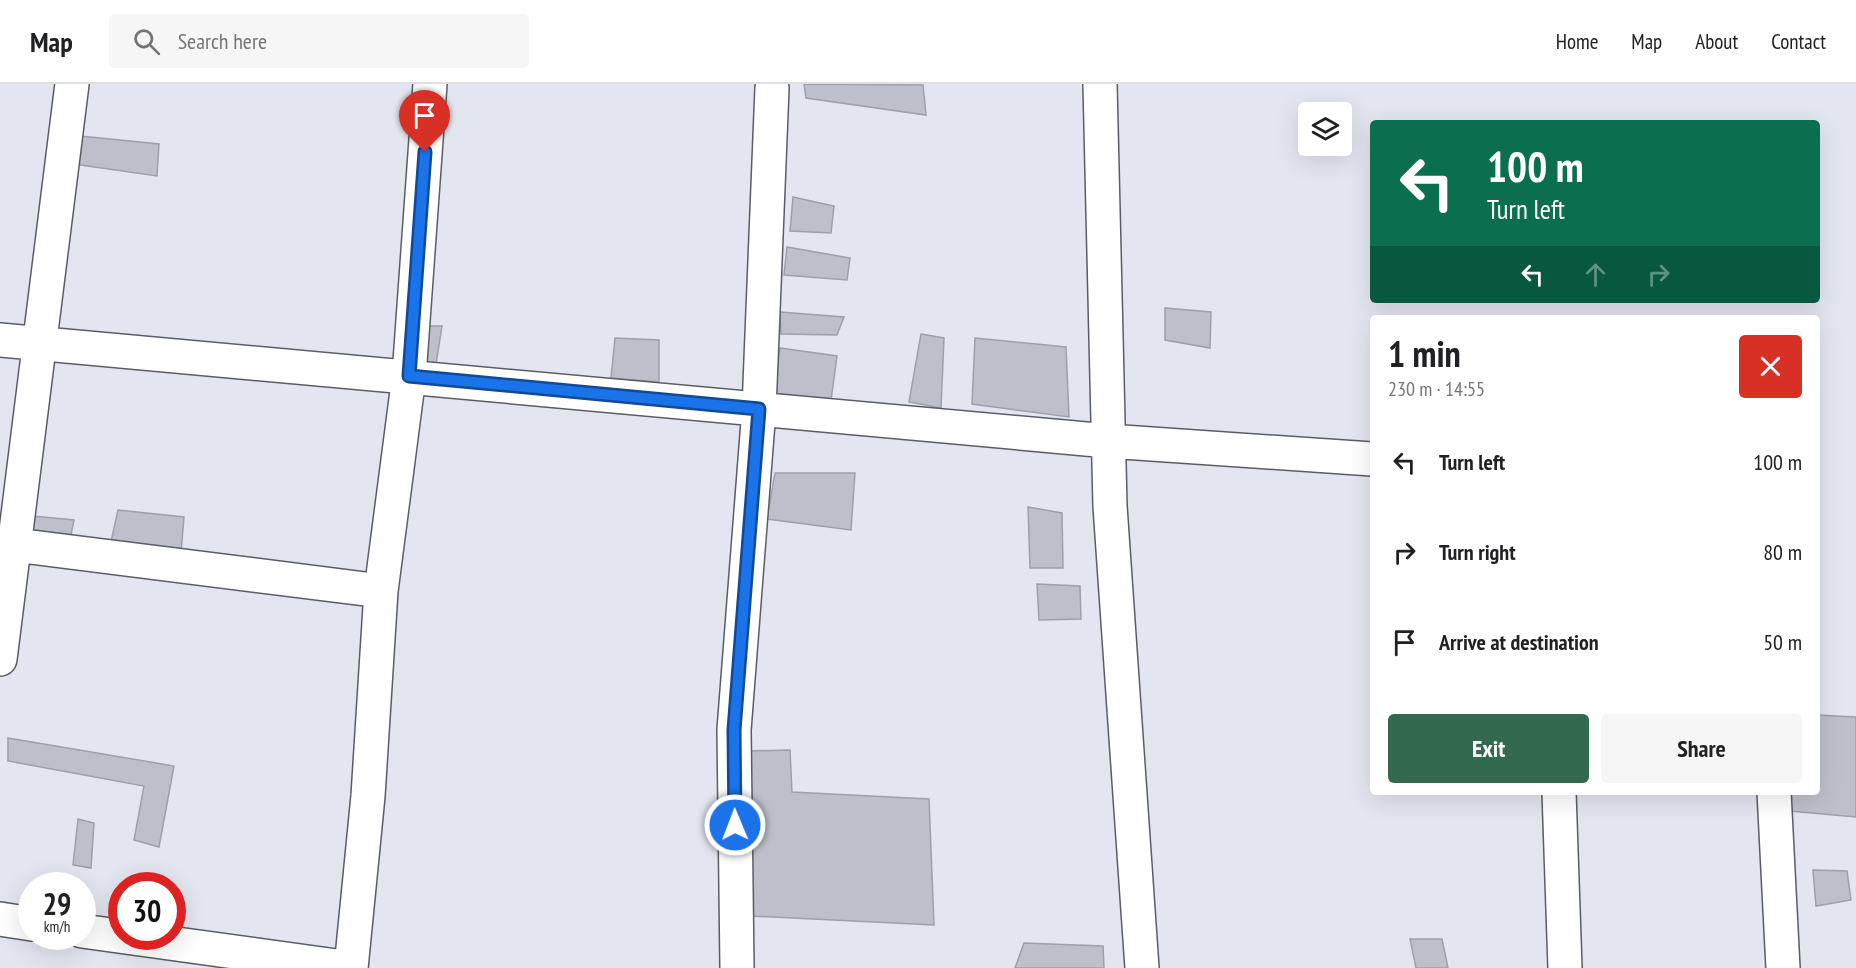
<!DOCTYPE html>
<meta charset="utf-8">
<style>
:root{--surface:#fff;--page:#f6f6f6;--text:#202124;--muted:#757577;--line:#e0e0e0;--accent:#33694f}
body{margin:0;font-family:"PT Sans Narrow",sans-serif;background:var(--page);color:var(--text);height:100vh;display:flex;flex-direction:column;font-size:22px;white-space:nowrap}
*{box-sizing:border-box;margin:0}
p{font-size:20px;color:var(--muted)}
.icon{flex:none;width:33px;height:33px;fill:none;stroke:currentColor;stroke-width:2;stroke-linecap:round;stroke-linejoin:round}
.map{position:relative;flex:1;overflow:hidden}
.panel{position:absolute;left:1370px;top:231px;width:450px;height:480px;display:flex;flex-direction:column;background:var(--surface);border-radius:6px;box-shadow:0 6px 24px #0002}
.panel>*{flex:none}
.top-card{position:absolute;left:1370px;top:36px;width:450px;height:183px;border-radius:6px;box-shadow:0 6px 24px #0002;background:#0b6e4f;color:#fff;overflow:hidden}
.controls{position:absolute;left:1298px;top:18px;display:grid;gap:12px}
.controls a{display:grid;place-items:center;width:54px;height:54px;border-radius:6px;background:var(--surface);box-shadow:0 6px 24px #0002;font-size:30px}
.speed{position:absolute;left:18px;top:788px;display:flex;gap:12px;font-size:30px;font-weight:700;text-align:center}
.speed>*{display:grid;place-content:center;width:78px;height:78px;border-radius:50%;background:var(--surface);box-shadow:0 6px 24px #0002;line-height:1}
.speed small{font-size:15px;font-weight:400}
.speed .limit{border:9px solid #d22;background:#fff;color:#111}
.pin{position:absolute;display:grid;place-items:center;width:51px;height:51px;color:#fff;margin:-62px -26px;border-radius:50% 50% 50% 0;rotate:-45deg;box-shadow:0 0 6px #0007}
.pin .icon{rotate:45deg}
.me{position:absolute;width:66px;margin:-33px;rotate:359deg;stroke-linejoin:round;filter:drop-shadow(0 0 4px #0008)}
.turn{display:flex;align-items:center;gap:21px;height:126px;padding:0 18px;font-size:27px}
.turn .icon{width:78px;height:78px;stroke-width:2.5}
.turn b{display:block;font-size:42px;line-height:51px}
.lanes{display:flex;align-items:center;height:57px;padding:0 18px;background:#0003;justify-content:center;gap:30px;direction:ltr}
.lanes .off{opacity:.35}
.round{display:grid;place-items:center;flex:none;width:63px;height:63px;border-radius:6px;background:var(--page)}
.headline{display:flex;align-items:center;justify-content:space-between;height:102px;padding:0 18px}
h1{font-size:36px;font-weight:700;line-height:45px}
.primary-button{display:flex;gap:12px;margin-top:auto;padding:12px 18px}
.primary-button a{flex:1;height:69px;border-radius:6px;background:var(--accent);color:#fff;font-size:24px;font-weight:700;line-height:69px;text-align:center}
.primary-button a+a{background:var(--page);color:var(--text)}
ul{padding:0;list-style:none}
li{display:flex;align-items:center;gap:18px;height:90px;padding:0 18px}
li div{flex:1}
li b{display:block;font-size:22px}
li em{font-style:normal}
header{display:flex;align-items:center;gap:36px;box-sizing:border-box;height:84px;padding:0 30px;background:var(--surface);border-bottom:2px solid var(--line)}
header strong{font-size:28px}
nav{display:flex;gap:33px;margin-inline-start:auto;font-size:21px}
.search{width:420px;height:54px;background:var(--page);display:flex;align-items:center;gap:15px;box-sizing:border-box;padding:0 21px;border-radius:6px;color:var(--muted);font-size:22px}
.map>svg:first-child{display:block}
.building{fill:#bdc0ca;stroke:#9da0a9;stroke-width:1.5}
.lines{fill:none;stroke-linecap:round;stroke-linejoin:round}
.minor-casing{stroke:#5a5d65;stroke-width:36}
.minor{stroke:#fff;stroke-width:33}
.route-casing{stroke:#114b97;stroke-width:15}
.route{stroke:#1a73e8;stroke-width:10}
</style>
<header>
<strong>Map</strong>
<div class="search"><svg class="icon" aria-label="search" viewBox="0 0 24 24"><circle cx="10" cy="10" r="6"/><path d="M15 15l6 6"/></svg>Search here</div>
<nav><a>Home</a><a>Map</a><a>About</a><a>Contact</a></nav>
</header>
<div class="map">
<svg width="1856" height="884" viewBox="0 0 1856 884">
<rect width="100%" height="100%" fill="#e3e6f0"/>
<path class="building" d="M 804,0 L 923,1 L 926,31 L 806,14 Z
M 80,52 L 159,60 L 157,92 L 74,80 Z
M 793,113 L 834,122 L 831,149 L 790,147 Z
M 787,163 L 850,174 L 847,196 L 784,191 Z
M 1165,224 L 1211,228 L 1210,264 L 1165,256 Z
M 780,228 L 844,233 L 837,251 L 781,250 Z
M 421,242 L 442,242 L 436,280 L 416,281 Z
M 921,250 L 944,254 L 941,324 L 909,318 Z
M 615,254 L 659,256 L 659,298 L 611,294 Z
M 975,254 L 1066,263 L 1069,333 L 972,320 Z
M 780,264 L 837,272 L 830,324 L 774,311 Z
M 775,389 L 855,389 L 851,446 L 767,435 Z
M 1028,423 L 1062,429 L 1063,484 L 1030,484 Z
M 118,426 L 184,433 L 181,469 L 110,462 Z
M 33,432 L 74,436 L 70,456 L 32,449 Z
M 1037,500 L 1080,502 L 1081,535 L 1039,536 Z
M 1816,631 L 1856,633 L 1856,733 L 1790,727 L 1790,708 L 1816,708 Z
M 8,654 L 174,682 L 159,763 L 134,756 L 144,702 L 8,677 Z
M 790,666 L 792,708 L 929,715 L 934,841 L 751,832 L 747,667 Z
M 78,735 L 94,739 L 91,784 L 73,781 Z
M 1813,786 L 1847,787 L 1851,816 L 1816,822 Z
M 1410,855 L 1442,855 L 1448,884 L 1416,884 Z
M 1024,859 L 1103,862 L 1104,884 L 1015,884 Z"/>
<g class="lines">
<defs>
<path id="minor" d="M 1100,0 L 1110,422 L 1142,884
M 0,256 L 1108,357 L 1372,375
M 0,459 L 381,507
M 0,575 L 72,0
M 1559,708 L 1565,884
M 1774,708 L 1783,884
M 0,835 L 32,840
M 82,847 L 351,884
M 351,884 L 368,712 L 381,507 L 409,292 L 430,0
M 737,884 L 734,646 L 759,325 L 772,4"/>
</defs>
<use href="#minor" class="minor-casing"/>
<use href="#minor" class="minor"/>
</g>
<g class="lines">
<defs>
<path id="route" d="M 425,68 L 409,292 L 759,325 L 734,646 L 735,741"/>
</defs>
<use href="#route" class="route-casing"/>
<use href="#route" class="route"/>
</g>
</svg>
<div class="controls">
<a><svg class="icon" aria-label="layers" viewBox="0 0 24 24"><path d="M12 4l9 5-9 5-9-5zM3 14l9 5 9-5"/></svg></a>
</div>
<div class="speed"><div>29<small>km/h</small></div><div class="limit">30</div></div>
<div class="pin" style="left:425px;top:68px;background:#d93025"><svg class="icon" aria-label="arrive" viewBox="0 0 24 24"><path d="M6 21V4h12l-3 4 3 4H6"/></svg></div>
<svg class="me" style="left:735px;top:741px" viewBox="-20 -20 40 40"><circle r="17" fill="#1a73e8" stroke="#fff" stroke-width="3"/><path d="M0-11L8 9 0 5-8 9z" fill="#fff"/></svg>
<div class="top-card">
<div class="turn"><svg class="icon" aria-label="left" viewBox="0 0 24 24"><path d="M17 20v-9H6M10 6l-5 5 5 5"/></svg><div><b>100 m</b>Turn left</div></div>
<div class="lanes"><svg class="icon" aria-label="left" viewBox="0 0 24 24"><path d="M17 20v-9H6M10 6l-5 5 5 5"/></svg><svg class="icon off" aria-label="ahead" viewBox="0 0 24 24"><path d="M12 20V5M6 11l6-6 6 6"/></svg><svg class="icon off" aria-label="right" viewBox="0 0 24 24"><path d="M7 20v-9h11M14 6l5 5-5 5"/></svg></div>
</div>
<section class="panel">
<div class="headline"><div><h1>1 min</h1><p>230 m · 14:55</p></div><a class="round" style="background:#d93025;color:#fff"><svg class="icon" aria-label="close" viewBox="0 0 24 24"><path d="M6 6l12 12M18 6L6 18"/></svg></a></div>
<ul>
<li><svg class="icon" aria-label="left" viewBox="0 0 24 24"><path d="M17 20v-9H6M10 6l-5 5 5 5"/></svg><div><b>Turn left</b></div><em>100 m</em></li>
<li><svg class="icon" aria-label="right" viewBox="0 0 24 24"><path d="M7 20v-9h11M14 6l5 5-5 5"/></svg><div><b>Turn right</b></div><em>80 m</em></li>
<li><svg class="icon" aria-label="arrive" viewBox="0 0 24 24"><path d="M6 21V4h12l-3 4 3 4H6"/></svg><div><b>Arrive at destination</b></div><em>50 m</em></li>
</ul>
<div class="primary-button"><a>Exit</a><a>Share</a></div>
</section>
</div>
